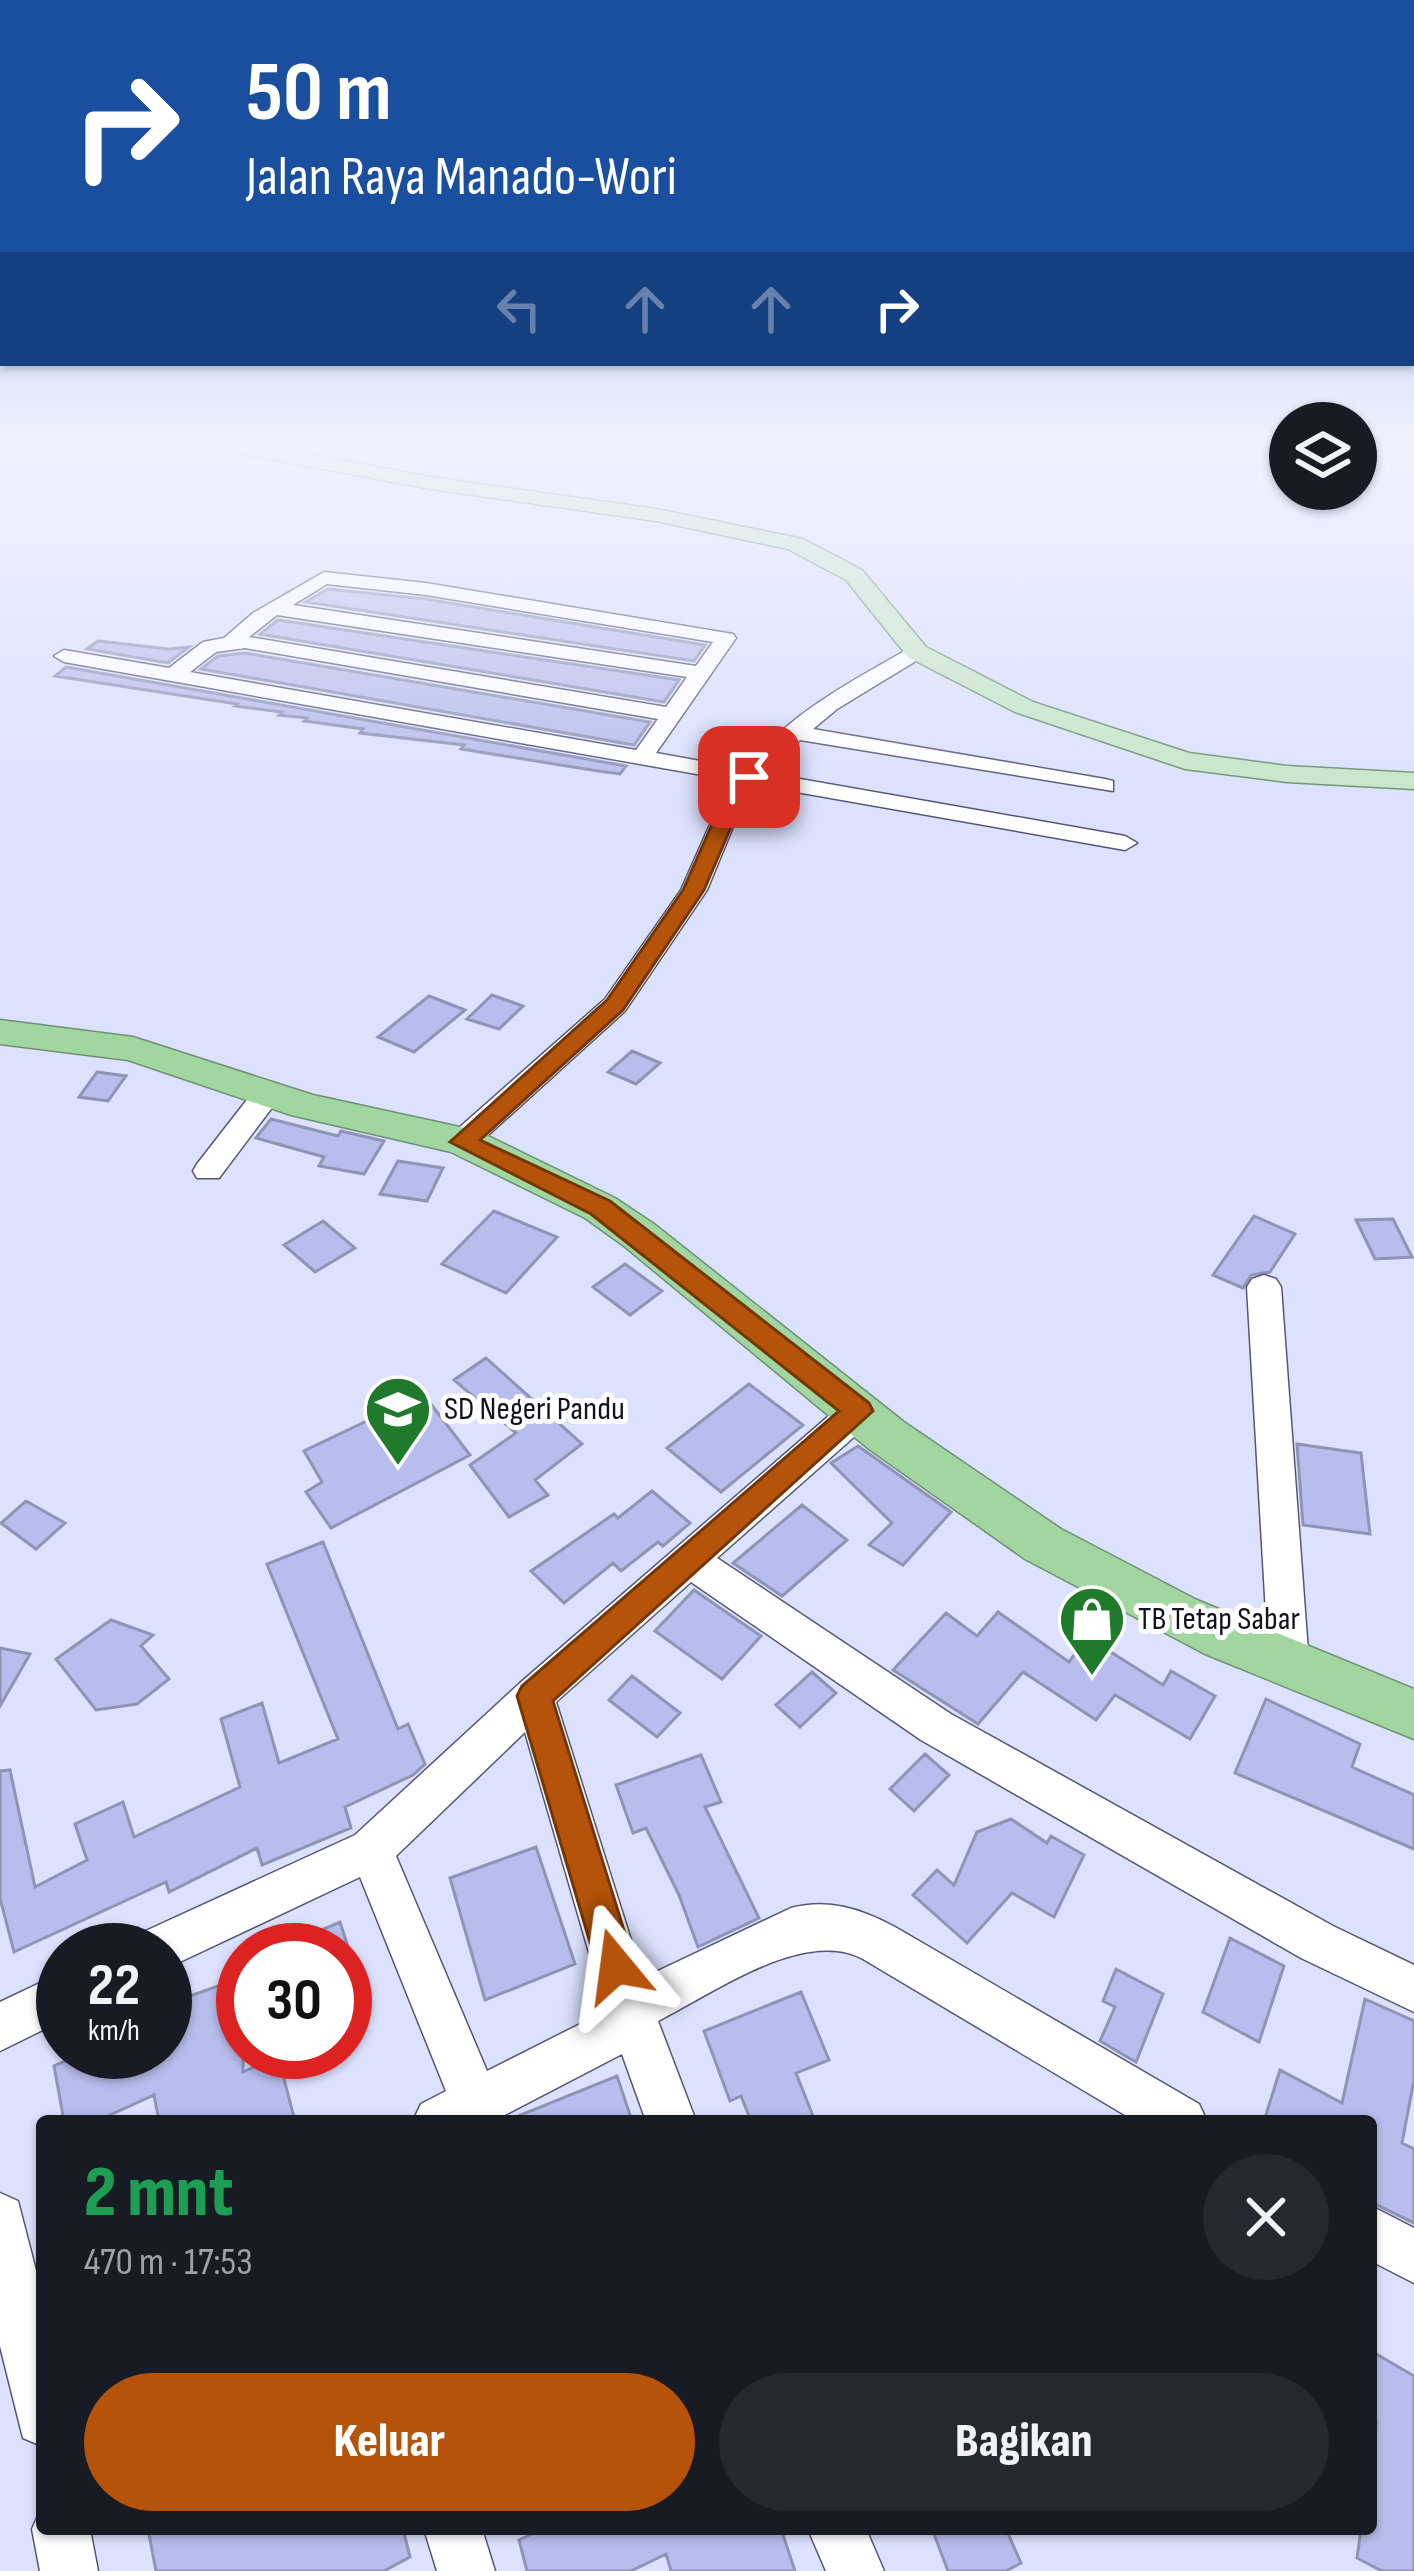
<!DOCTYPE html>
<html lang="id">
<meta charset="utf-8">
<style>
:root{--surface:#171b24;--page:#242831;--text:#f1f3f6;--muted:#9ea1a6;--accent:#b45309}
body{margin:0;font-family:"Sofia Sans Condensed",sans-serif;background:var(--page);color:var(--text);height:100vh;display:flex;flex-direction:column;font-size:45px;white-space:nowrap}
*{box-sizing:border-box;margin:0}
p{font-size:39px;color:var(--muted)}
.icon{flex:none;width:66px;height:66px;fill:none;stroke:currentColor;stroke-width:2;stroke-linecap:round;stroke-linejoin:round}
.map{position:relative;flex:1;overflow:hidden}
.drawer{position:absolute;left:36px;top:2115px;width:1341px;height:420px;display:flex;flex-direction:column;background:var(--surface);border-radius:12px;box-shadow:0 3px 9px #0004}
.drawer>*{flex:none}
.top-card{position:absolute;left:0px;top:0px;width:1416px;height:366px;box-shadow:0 3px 9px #0004;background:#1a4fa0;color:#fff;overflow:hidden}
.fabs{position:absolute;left:1269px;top:402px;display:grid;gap:24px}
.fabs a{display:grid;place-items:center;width:108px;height:108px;border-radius:50%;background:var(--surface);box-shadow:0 3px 9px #0004;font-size:60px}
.speed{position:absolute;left:36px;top:1923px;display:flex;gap:24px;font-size:60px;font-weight:700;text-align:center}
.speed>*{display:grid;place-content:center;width:156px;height:156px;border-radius:50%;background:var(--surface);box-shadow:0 3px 9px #0004;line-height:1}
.speed small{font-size:30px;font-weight:400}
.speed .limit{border:18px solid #d22;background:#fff;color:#111}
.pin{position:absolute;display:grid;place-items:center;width:102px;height:102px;color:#fff;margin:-51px;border-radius:24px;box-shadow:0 6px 18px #0006}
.me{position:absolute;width:132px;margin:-66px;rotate:344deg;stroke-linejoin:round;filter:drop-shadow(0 0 9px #0008)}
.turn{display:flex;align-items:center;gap:42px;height:252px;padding:0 48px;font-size:54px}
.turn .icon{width:156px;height:156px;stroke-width:2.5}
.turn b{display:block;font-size:84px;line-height:102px}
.lanes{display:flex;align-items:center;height:114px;padding:0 48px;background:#0003;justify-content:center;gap:60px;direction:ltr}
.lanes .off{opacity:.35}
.round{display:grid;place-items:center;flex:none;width:126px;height:126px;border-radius:63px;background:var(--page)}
.head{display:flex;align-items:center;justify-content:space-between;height:204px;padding:0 48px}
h1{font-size:72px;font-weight:800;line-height:90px;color:#1e9e55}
.cta{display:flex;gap:24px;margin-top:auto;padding:24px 48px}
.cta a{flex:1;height:138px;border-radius:72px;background:var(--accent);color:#fff;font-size:48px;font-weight:800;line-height:138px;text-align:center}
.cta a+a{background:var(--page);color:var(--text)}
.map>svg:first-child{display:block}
.building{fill:#b7bdec;stroke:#8f94b5;stroke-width:3}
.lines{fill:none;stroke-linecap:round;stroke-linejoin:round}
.minor-casing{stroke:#535775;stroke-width:3}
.major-casing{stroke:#6f9173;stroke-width:3}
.highway-casing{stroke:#6f9173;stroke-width:3}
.minor{fill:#fff;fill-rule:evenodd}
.major{fill:#c7e6c7;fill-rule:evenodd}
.highway{fill:#a1d6a1;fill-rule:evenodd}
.route{fill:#b45309;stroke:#753606;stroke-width:3}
.labels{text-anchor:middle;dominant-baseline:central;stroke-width:10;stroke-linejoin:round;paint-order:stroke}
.poi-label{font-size:33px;fill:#11121e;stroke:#fff;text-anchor:start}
</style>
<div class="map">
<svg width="1414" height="2571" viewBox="0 0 1414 2571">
<rect width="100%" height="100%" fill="#dce1fd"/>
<path class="building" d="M 328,589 L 425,599 L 705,645 L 694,661 L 306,602 Z
M 278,620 L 679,680 L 664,702 L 260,634 Z
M 98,641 L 169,649 L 189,647 L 168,663 L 87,649 Z
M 245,653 L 650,722 L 634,745 L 201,669 L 218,656 Z
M 66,667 L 626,766 L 620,774 L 598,771 L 461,749 L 464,745 L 360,733 L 363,729 L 304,721 L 307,718 L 279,715 L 282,712 L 235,706 L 237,704 L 55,676 Z
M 492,995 L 523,1006 L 499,1029 L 467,1019 Z
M 429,996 L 465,1010 L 414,1052 L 378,1037 Z
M 632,1051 L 660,1063 L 636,1084 L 608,1072 Z
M 97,1072 L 126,1076 L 108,1101 L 79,1097 Z
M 271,1119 L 338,1136 L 341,1131 L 384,1141 L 364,1174 L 319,1166 L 324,1157 L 256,1138 Z
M 398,1161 L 443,1168 L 427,1201 L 380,1194 Z
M 494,1211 L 557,1237 L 506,1293 L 442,1264 Z
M 1254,1216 L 1295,1234 L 1270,1272 L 1251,1275 L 1243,1288 L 1213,1275 Z
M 1393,1219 L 1412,1257 L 1375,1259 L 1356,1220 Z
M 323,1221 L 355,1248 L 315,1272 L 284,1245 Z
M 625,1264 L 662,1291 L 630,1315 L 593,1287 Z
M 486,1358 L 582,1444 L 535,1480 L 548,1495 L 509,1517 L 470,1465 L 516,1433 L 454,1380 Z
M 749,1384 L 803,1425 L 721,1492 L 667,1448 Z
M 417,1397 L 422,1403 L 427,1399 L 470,1455 L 331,1528 L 306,1492 L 322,1482 L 304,1451 Z
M 1297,1444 L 1361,1453 L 1370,1534 L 1303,1525 Z
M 858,1446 L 951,1512 L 903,1565 L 869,1545 L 892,1523 L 831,1463 Z
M 652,1491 L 690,1523 L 663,1546 L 658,1542 L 621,1571 L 613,1563 L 564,1603 L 531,1571 L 614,1514 L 618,1518 Z
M 26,1501 L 65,1523 L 36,1549 L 1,1523 Z
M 802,1505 L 847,1540 L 782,1596 L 733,1563 Z
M 323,1542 L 398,1729 L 408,1724 L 425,1764 L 413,1775 L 345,1807 L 351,1828 L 262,1865 L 257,1848 L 169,1892 L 166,1882 L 14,1952 L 0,1898 L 0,1771 L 10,1770 L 35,1887 L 87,1860 L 75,1824 L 123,1802 L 134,1837 L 240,1787 L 221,1719 L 262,1703 L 279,1763 L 338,1739 L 267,1564 Z
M 694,1590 L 761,1636 L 722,1679 L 655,1631 Z
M 998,1612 L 1069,1662 L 1087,1637 L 1163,1685 L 1171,1671 L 1215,1696 L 1190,1739 L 1115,1695 L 1096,1720 L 1023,1672 L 978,1724 L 893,1670 L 946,1613 L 977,1636 Z
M 111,1620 L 153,1635 L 141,1646 L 169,1679 L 137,1704 L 96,1710 L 56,1659 Z
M 0,1648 L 30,1654 L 0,1706 Z
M 812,1672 L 836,1693 L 800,1727 L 776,1705 Z
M 632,1676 L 680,1713 L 657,1737 L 609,1700 Z
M 1266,1699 L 1360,1744 L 1352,1767 L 1414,1795 L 1414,1849 L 1235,1773 Z
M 925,1754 L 949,1775 L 914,1811 L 890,1789 Z
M 701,1755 L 721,1802 L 705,1807 L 759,1918 L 698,1947 L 679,1895 L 646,1828 L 633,1833 L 616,1785 Z
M 1011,1819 L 1047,1843 L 1051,1836 L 1084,1855 L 1054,1917 L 1012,1893 L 967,1943 L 913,1895 L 937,1870 L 954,1885 L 977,1832 Z
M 536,1847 L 575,1964 L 485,2000 L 450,1878 Z
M 340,1922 L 349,1950 L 275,1950 Z
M 1230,1938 L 1284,1966 L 1259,2042 L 1203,2012 Z
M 1116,1969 L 1163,1994 L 1136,2062 L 1100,2041 L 1115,2007 L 1103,2001 Z
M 243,1977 L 243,2072 L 278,2056 L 295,2121 L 159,2121 L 154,2095 L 97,2121 L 64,2121 L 54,2066 L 86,2052 L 165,2052 L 165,2005 Z
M 801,1992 L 829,2060 L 796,2073 L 815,2121 L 751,2121 L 741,2096 L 730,2101 L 704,2031 Z
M 1365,1999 L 1414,2021 L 1414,2080 L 1402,2143 L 1414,2149 L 1414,2223 L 1371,2202 L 1371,2121 L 1264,2121 L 1280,2070 L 1342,2103 Z
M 617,2076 L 632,2121 L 508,2121 L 508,2120 Z
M 1371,2351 L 1414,2376 L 1414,2571 L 1382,2571 L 1357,2558 L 1361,2529 L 1371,2529 L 1376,2421 L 1371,2418 Z
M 148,2529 L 403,2529 L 410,2557 L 384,2571 L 156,2571 Z
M 543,2529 L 781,2529 L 795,2571 L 671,2571 L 666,2554 L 631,2571 L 527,2571 L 519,2540 Z
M 932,2529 L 1006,2529 L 1021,2563 L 1006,2571 L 948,2571 Z"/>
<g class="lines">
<defs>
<path id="minor" d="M 324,572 L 426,583 L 733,634 L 736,638 L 656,753 L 745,769 C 787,715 850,682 910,648 L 924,648 L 924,656 L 837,709 L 813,729 L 1105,779 L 1113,781 L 1113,791 L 800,740 L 766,773 L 1125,836 L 1137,843 L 1125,850 L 757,785 L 742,805 L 707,890 L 625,1011 L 474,1148 L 452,1148 L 448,1141 L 452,1134 L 605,999 L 681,890 L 719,804 L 736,781 L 64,662 L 54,656 L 64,650 L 169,668 L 203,642 L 224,638 L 253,613 ZM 327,584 L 426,595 L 713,642 L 696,666 L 293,605 ZM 277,615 L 687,677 L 666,707 L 249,637 ZM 245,648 L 658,719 L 636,750 L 190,672 L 216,652 Z
M 267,1085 L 277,1087 L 282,1094 L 277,1101 L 219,1178 L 197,1178 L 193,1171 L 197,1164 L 257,1087 Z
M 1264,1275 L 1276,1279 L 1281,1287 L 1309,1665 L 1303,1678 L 1289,1683 L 1275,1678 L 1269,1665 L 1247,1287 L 1252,1279 Z
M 859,1397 L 872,1401 L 877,1411 L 872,1421 L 717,1558 L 951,1714 L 1333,1926 L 1414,1965 L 1414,2012 L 1301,1958 L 921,1740 L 691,1582 L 556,1702 L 643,1978 L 791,1908 C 829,1898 861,1909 895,1927 L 1199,2104 L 1207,2121 L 1135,2121 L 863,1959 C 804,1927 712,1994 658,2021 L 696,2121 L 646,2121 L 622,2054 L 493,2121 L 413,2121 L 421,2104 L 446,2091 L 360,1877 L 165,1969 L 165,1950 L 132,1950 L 139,1934 L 355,1835 L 520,1683 L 846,1401 ZM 525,1732 L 606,2011 L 487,2071 L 396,1856 Z
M 63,1972 L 63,2020 L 0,2051 L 0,2002 Z
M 0,2193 L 18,2201 L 42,2294 L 42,2446 L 23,2438 L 0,2346 Z
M 1371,2206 L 1414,2228 L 1414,2283 L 1371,2261 Z
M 41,2509 L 42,2529 L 90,2529 L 98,2571 L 40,2571 L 32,2529 Z
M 424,2529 L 482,2529 L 495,2571 L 437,2571 Z
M 808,2529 L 866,2529 L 884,2571 L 826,2571 Z"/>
<path id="major" d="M 200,442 L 243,442 L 431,477 L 656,509 L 803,539 L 862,570 L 926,647 L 1033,702 L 1189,753 L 1287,766 L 1414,773 L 1414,789 L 1287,782 L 1185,769 L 1015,712 L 908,657 L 846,580 L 788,549 L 656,521 L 431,489 L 210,448 Z"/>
<path id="highway" d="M 0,1020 L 133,1037 L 313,1095 L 478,1131 L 615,1198 L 654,1224 L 904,1422 L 1061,1529 L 1197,1600 L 1414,1689 L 1414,1739 L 1205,1654 L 1025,1559 L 869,1449 L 624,1246 L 585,1218 L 451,1152 L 291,1115 L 128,1060 L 0,1044 Z"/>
</defs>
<use href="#minor" class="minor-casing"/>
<use href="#major" class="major-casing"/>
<use href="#highway" class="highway-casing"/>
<use href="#minor" class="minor"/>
<use href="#major" class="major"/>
<use href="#highway" class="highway"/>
</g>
<linearGradient id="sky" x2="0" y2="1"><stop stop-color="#89acdd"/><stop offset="0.55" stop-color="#eff2fe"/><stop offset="1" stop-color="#eff2fe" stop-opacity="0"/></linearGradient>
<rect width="1414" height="802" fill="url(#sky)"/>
<path class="route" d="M 743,773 L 759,777 L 741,804 L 704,890 L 623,1010 L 480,1140 L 610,1201 L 869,1403 L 873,1411 L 553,1701 L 635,1966 L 629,1980 L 616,1985 L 602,1980 L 597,1966 L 517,1696 L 522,1686 L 839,1411 L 591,1214 L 450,1142 L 607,1000 L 683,890 L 721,804 Z"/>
<defs>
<symbol id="school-pin" viewBox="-11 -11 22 30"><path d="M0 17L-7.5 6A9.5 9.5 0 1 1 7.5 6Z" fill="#1f7b2b" stroke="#fff"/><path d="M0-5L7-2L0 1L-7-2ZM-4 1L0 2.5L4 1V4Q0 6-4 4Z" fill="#fff"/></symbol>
<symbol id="shop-pin" viewBox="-11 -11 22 30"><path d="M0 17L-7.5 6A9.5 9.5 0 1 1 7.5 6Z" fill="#1f7b2b" stroke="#fff"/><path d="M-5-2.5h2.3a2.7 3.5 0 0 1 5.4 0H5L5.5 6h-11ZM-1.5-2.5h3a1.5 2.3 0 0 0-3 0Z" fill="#fff"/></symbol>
</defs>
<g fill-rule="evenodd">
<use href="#school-pin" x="360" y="1371" width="76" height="104"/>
<use href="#shop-pin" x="1054" y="1581" width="76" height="104"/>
</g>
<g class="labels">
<g class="poi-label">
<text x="444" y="1409">SD Negeri Pandu</text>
<text x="1138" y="1619">TB Tetap Sabar</text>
</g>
</g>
</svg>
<div class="fabs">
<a><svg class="icon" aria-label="layers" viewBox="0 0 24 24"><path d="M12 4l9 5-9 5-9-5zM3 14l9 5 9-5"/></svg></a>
</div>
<div class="speed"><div>22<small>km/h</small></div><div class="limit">30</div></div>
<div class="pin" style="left:749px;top:777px;background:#d93025"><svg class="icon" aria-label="arrive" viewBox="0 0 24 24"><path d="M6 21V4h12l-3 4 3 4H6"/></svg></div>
<svg class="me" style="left:616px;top:1966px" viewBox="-20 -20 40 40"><path d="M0-17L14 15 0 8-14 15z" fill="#b45309" stroke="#fff" stroke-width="4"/></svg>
<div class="top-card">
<div class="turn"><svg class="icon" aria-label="right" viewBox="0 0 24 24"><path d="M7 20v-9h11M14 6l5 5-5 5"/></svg><div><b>50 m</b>Jalan Raya Manado-Wori</div></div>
<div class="lanes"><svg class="icon off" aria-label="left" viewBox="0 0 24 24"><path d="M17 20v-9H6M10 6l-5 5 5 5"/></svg><svg class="icon off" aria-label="ahead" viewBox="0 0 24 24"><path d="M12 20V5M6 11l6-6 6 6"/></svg><svg class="icon off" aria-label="ahead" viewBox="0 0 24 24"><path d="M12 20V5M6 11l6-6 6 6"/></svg><svg class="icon" aria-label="right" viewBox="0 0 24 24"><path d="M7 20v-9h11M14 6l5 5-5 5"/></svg></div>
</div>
<section class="drawer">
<div class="head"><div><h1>2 mnt</h1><p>470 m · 17:53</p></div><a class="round"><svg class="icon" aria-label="close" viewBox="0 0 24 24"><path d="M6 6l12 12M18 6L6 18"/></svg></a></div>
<div class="cta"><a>Keluar</a><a>Bagikan</a></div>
</section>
</div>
